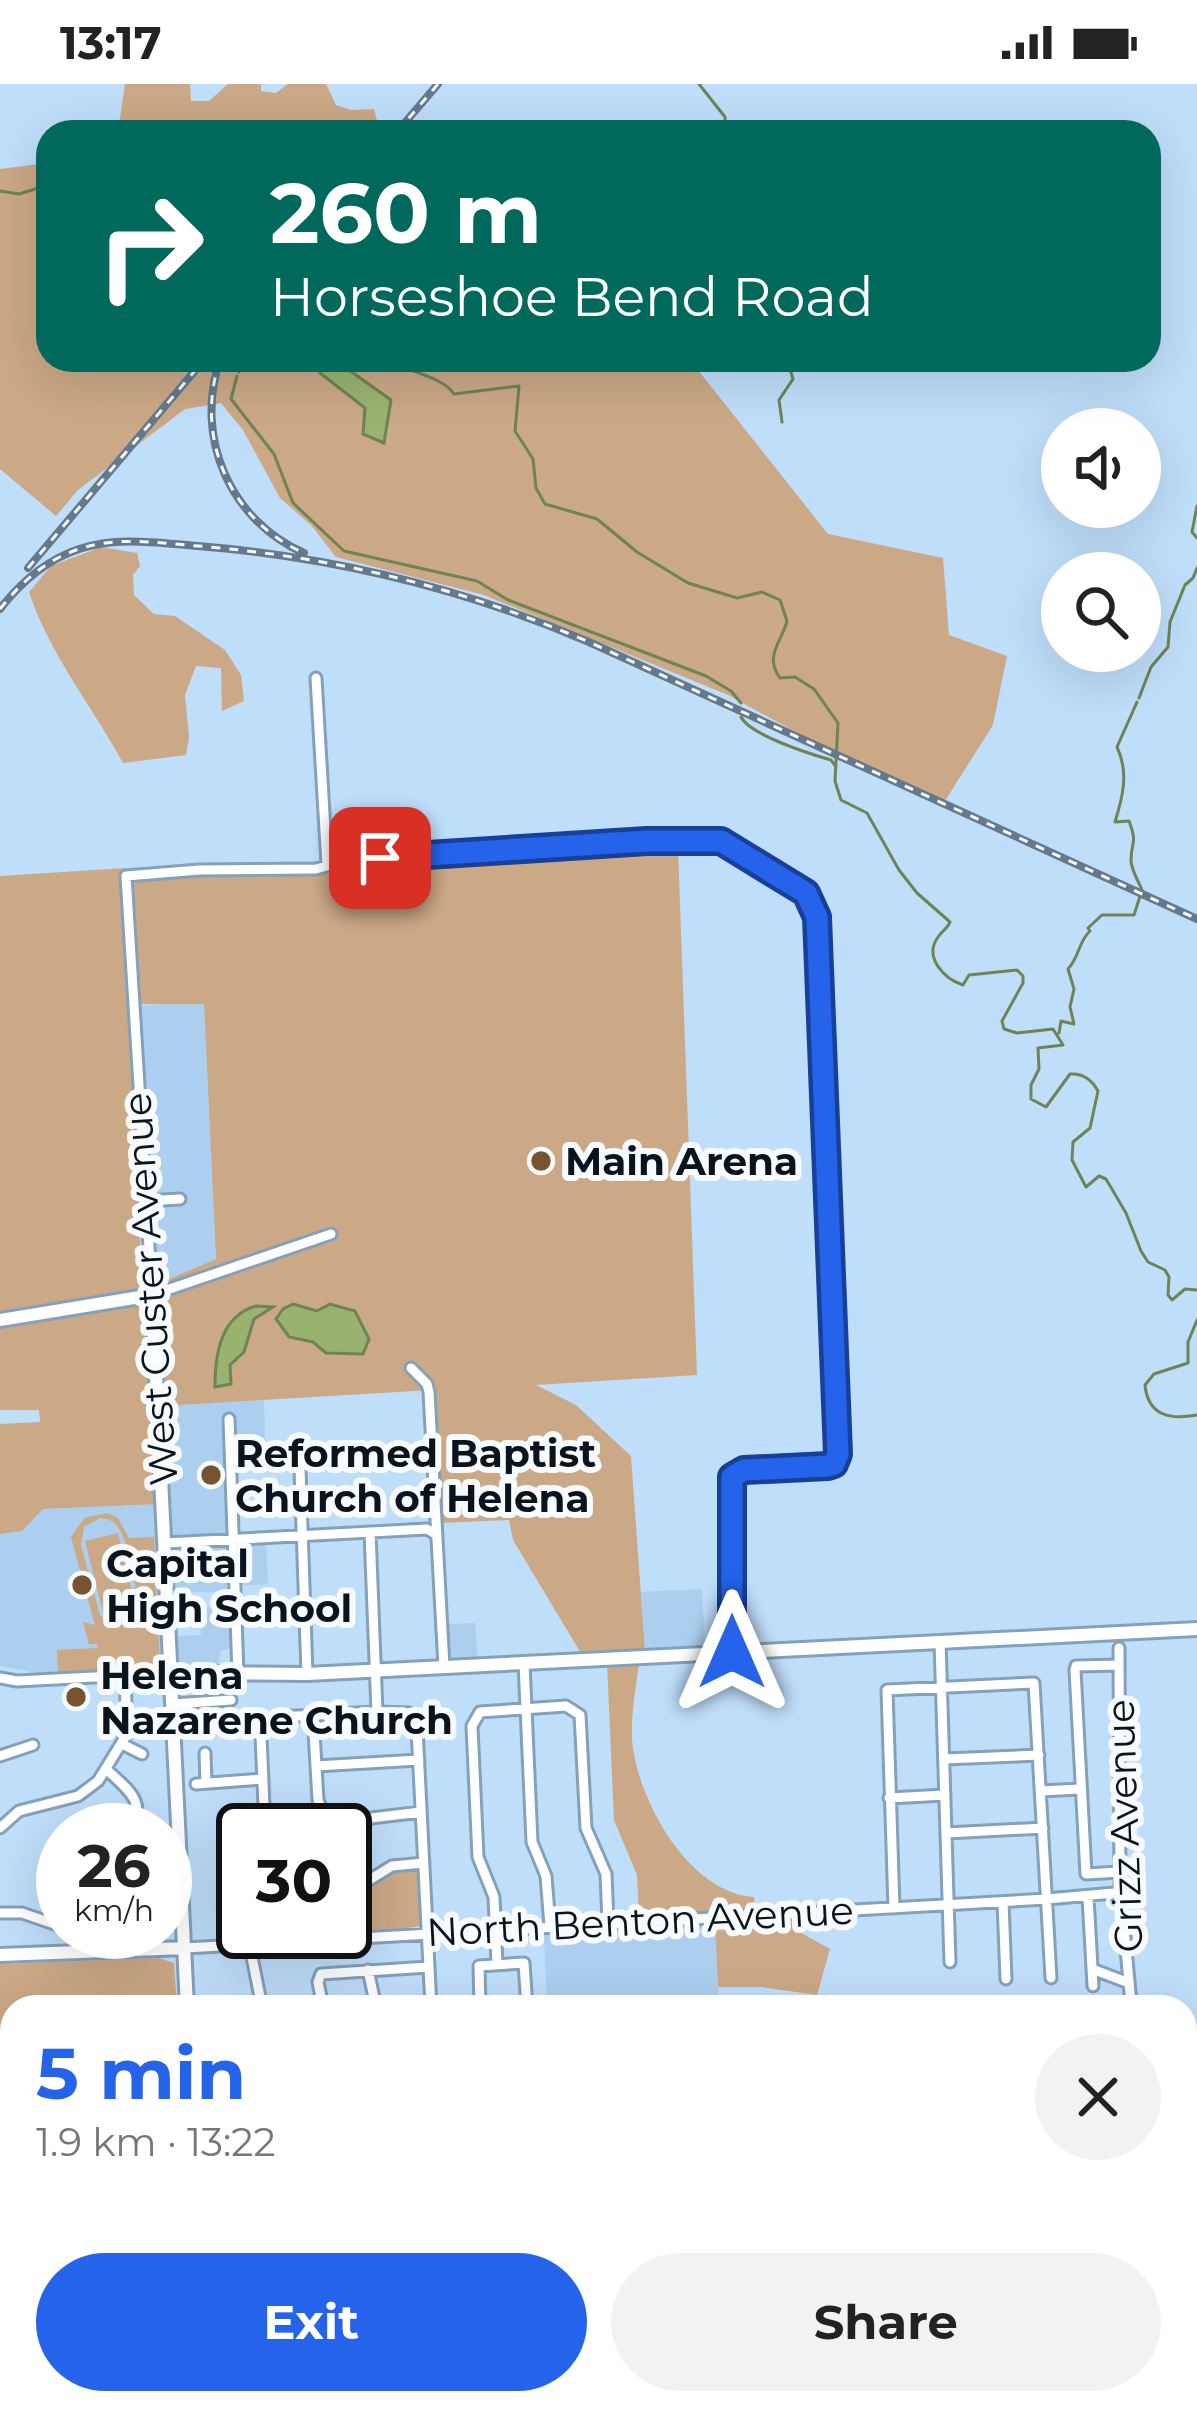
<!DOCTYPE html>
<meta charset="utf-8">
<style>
:root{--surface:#fff;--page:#f2f2f2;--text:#222;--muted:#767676;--accent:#2563eb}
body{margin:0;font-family:Montserrat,sans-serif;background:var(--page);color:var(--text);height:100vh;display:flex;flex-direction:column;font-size:45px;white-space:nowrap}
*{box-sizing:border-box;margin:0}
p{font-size:39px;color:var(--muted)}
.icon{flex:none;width:66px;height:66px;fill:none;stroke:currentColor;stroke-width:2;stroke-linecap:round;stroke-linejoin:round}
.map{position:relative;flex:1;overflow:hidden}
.drawer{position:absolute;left:0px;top:1911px;width:1197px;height:420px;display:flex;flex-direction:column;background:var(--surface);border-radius:36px 36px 0 0;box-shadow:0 12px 48px #0002}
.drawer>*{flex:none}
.guide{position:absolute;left:36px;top:36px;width:1125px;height:252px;border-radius:36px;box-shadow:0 12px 48px #0002;background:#00695c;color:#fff;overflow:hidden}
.controls{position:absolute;left:1041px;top:324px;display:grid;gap:24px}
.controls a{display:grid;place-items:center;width:120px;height:120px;border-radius:50%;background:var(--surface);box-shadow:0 12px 48px #0002;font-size:60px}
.speed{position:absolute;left:36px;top:1719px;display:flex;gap:24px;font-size:60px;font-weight:700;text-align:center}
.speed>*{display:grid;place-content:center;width:156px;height:156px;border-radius:50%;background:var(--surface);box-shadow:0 12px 48px #0002;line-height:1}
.speed small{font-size:30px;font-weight:400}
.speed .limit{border:6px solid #111;border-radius:18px;background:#fff;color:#111}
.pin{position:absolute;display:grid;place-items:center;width:102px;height:102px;color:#fff;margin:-51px;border-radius:24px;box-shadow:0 6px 18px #0006}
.me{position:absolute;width:132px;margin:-66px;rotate:0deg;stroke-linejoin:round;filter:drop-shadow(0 0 9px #0008)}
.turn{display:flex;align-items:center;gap:42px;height:252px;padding:0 36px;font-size:54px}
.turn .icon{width:156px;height:156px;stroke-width:2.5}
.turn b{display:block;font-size:84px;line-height:102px}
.round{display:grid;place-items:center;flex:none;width:126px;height:126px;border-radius:63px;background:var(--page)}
.headline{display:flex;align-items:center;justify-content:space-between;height:204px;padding:0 36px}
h1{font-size:72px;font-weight:700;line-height:90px;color:var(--accent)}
.primary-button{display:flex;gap:24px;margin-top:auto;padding:24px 36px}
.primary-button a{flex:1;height:138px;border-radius:72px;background:var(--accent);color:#fff;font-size:48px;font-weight:700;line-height:138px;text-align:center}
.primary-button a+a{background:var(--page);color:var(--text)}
.status{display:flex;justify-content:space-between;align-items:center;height:84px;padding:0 60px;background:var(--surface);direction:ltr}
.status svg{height:33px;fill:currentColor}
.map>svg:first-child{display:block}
.built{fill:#accfef}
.green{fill:#cba886;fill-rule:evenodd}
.water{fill:#99b36f;stroke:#6e8356;stroke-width:3}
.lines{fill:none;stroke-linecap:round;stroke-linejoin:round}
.stream{stroke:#6e8356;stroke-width:3}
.minor-casing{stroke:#84a1bb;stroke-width:15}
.major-casing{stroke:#84a1bb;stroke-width:18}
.minor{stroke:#fff;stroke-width:9}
.major{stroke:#fff;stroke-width:12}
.rail-casing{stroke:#64798c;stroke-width:8}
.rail{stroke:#f8fbfe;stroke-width:3;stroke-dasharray:9;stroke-linecap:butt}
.route-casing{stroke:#184099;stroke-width:30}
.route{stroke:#2563eb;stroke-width:21}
.poi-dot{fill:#78542e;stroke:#f8fbfe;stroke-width:4.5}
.labels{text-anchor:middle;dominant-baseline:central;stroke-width:12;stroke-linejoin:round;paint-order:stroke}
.poi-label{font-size:39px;font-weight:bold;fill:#09141d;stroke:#f8fbfe;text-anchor:start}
.street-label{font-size:39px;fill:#09141d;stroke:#f8fbfe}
</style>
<div class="status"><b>13:17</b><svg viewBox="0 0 49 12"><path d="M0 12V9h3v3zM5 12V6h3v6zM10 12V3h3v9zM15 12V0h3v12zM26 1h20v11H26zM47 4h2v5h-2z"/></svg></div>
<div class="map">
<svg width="1197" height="2331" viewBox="0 0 1197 2331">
<rect width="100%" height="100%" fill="#bfdefa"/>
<path class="built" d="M 204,919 L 216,1175 L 155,1201 L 140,921 Z
M 264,1316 L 265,1366 L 231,1368 L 233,1452 L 168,1455 L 162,1322 Z
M 159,1420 L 165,1581 L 37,1589 L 0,1582 L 0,1427 Z
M 266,1456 L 268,1500 L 237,1502 L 236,1457 Z
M 230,1458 L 232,1507 L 172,1509 L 169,1462 Z
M 702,1505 L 705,1564 L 645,1567 L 641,1508 Z
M 232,1522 L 235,1565 L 221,1566 L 218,1583 L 187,1584 L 179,1581 L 174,1552 L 201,1551 L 200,1524 Z
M 475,1539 L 478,1577 L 448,1577 L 446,1540 Z
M 715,1838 L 719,1923 L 547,1923 L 544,1851 L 554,1851 L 558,1846 Z
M 213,2319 L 296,2319 L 294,2331 L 213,2331 Z"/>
<path class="green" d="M 125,0 L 190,0 L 191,17 L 209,17 L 228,0 L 261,0 L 261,7 L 276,9 L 288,0 L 326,0 L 336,21 L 351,26 L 374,25 L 380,48 L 118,48 Z
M 48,79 L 48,276 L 690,276 L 828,450 L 943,474 L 949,551 L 1007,572 L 993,641 L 943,720 L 836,670 L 728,611 L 484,511 L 336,473 L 311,441 L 280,414 L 243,346 L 221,319 L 185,325 L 78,406 L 56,432 L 0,385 L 0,85 Z
M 101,463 L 137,469 L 140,482 L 133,491 L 134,511 L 154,530 L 175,532 L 225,566 L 241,591 L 244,617 L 222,627 L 221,584 L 196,582 L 185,611 L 189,653 L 186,671 L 123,679 C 92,622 49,569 29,508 L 51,482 Z
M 678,765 L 697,1291 L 536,1301 L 576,1321 L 631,1372 L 645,1567 L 582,1571 L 513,1456 L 509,1436 L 439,1439 L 432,1306 L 162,1322 L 155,1201 L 216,1175 L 204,920 L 140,920 L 133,801 L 147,791 Z
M 126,784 L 142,1207 L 0,1231 L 0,792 Z
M 141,1216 L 148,1221 L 159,1420 L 43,1425 L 22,1447 L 0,1450 L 0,1340 L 40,1338 L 39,1326 L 0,1326 L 0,1239 Z
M 107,1429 L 118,1434 L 129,1454 L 154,1453 L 160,1582 L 58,1588 L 57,1566 L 98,1564 L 97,1560 L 89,1560 L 83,1538 L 95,1541 L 71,1453 L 84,1434 ZM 100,1434 C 108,1436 112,1435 118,1443 C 128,1456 141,1516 136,1532 L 122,1541 L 109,1539 L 100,1531 L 81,1461 L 84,1443 Z
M 118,1449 L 135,1520 L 103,1528 L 85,1457 Z
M 607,1579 L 639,1579 C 636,1603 631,1630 632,1654 C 636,1714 688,1809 754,1813 L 755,1827 L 639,1833 L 637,1791 L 614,1736 Z
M 421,1783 L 424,1842 L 358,1849 L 357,1810 L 395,1785 Z
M 794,1834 L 796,1846 L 830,1865 L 817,1911 L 761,1903 L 718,1903 L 715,1838 Z
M 159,1874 L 174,1879 L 177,1923 L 12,1923 L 12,2166 L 0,2160 L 0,1880 Z
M 12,2313 L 12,2319 L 120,2319 L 122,2331 L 0,2331 L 0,2320 Z"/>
<path class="water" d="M 319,276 L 335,276 L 391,316 L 384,359 L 363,350 L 365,324 L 320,289 Z
M 293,1220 L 317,1227 L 330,1220 L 355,1227 L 369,1255 L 363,1270 L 326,1269 L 313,1258 L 289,1253 L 276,1235 L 283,1225 Z
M 256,1222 L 273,1223 L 254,1235 L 244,1268 L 230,1281 L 231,1300 L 215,1303 C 215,1269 221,1232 256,1222 Z"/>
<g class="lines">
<path class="stream" d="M 699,0 L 725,33 L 725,48
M 0,107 L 19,110 L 48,101
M 388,276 C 408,288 442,292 454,310 L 519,302 L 515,347 L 533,375 L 536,404 L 545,420 L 597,435 L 637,468 L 688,499 L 737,514 L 762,508 L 780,516 L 787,537 C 781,559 764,572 780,594 L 795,593 L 814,605 L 838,639 L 835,697 L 841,716 L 867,729 L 899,786 L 917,809 L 950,838 C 948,844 942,847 938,853 C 923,874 945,895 963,901 L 969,891 L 1017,886 L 1023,892 L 1023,899 L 1002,937 L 1004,945 L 1017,949 L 1053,945 L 1063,961 L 1038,964 L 1039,985 L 1031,1001 L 1031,1015 L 1046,1023 L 1070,990 C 1083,989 1092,996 1098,1007 L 1090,1044 L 1073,1058 L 1072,1076 L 1086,1103 L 1099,1092 L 1106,1095 L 1126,1129 L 1141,1167 L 1148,1178 L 1165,1186 L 1169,1193 L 1168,1211 L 1172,1216 L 1185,1205 L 1197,1206
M 776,276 L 789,282 L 793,295 L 779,316 L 782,338
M 239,288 L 244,276
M 237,292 L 231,315 L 274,370 L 293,419 L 344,467 L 477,497 L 508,516 L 706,592 L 731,607 L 741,619
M 1197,422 L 1192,448 L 1197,454
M 1139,614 L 1151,583 L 1168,563 L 1170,538 L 1185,501 L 1193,494 L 1197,484
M 741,633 C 750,651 810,670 831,676 L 836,683
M 1059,949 L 1061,937 L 1074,940 L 1070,923 L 1074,905 L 1068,885 C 1080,872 1078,858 1090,847 L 1088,844 L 1102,831 L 1134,831 L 1142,806 C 1138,796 1132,788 1131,777 C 1131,756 1138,761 1129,737 L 1115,738 C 1123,712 1129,689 1117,663 L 1137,618
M 1197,1236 L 1188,1258 L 1188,1279 L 1154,1290 L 1145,1301 C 1148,1332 1170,1336 1197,1331"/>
<defs>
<path id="minor" d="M 316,594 L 327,780
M 144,1117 L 180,1115
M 331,1150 L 152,1211 L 126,792 L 199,786 L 316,785 L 355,774 L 461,771 L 647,757 L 720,757 L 806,809 L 817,833 L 839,1370 L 834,1380 L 828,1382 L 744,1386 L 732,1393 L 732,1568
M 411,1284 L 427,1300 L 429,1308 L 444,1583
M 229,1335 L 238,1590
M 300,1385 L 307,1590
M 370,1448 L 377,1628 L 409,1629 L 417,1645 L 431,1923
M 166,1459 L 427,1445 L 437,1451
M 940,1558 L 950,1878
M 1119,1564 L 1120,1801 L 1131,1919
M 524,1579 L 532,1758 L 546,1792 L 550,1842
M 1119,1581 L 1076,1582 L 1075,1586 L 1086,1790 L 1120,1788
M 0,1594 L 17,1597 L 172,1589
M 173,1620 L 231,1616
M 313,1631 L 318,1716 L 330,1746
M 174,1640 L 230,1637
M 122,1660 L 142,1670
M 205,1669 L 206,1699
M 0,1672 L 33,1661
M 944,1675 L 1039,1671
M 316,1682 L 419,1676
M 106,1685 C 126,1704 151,1720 127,1746
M 196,1700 L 263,1695
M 1041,1707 L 1081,1705
M 889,1714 L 945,1711
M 0,1744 L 19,1727 L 78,1712 L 98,1697 L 127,1650 L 125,1591
M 265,1746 L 261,1652 L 264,1640 L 277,1633 L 377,1628
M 946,1749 L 1043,1744
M 345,1753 L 371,1734 L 421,1728
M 58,1780 L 63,1782
M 345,1811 L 392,1782 L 424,1779
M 1088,1813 L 1093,1902
M 1003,1818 L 1006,1895
M 894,1824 L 887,1606 L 1034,1599 L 1051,1894
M 0,1829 L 22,1829 L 63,1843
M 249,1858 L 262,1923
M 185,1864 L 1047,1815 L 1136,1807
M 497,1880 L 494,1813 L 478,1773 L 472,1642 L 480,1628 L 566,1622 L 580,1631 L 586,1744 L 606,1790 L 608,1839
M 1092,1885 L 1129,1899
M 368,1886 L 376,1923
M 323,1923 L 318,1898 L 321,1890 L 429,1883
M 480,1923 L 479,1882 L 524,1879 L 527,1923
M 0,2204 L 12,2213
M 0,2285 L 12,2280
M 352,2319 L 353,2331
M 383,2319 L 383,2331
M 448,2319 L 448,2331
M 986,2319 L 987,2331
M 1077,2319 L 1077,2331
M 301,2331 L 303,2319
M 570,2331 L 573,2319
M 1109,2331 L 1197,2327"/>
<path id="major" d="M 0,1236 L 152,1211 L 187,1923
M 172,1589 L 307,1590 L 1197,1545
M 0,1871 L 185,1864
M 204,2319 L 204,2331"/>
</defs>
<use href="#minor" class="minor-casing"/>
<use href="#major" class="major-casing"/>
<use href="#minor" class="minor"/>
<use href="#major" class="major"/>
<defs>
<path id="rail" d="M 397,48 L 438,0
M 220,276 C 194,352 229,436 304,469
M 28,484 L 204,276
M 0,525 C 21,498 46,476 79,465 C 118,452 158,459 198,462 C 334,473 463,504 589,558 L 1197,835"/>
</defs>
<use href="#rail" class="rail-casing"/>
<use href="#rail" class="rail"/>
</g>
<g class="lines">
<defs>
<path id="route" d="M 380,774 L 647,757 L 721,757 L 806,809 L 817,833 L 838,1370 L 834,1380 L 828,1382 L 744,1386 L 732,1393 L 732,1568"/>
</defs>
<use href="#route" class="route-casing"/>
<use href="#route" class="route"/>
</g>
<g class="poi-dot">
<circle cx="541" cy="1077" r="12"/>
<circle cx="211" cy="1391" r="12"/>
<circle cx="82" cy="1501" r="12"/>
<circle cx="76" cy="1613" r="12"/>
</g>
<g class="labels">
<g class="poi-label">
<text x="565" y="1077">Main Arena</text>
<text x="235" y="1369">Reformed Baptist<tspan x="235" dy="45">Church of Helena</tspan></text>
<text x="106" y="1479">Capital<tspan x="106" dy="45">High School</tspan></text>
<text x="100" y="1591">Helena<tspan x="100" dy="45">Nazarene Church</tspan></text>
</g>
<g class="street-label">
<text transform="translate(150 1205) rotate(-94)">West Custer Avenue</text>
<text transform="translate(1124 1742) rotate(-92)">Grizz Avenue</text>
<text transform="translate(640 1837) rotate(-3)">North Benton Avenue</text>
</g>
</g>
</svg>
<div class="controls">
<a><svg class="icon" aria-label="sound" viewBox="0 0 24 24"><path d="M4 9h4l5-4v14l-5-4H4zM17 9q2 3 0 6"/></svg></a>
<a><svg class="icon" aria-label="search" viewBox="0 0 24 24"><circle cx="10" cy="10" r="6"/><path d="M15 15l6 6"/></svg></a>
</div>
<div class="speed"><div>26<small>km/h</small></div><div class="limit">30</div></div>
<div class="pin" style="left:380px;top:774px;background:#d93025"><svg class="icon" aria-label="arrive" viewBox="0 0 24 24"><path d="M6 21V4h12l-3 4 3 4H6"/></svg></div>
<svg class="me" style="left:732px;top:1568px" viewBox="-20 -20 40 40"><path d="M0-17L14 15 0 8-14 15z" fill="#2563eb" stroke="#fff" stroke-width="4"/></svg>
<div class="guide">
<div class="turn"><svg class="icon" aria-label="right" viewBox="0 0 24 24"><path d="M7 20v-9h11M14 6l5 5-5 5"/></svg><div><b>260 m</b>Horseshoe Bend Road</div></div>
</div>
<section class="drawer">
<div class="headline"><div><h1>5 min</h1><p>1.9 km · 13:22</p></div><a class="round"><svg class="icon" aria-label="close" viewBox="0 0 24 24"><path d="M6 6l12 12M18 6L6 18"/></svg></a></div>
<div class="primary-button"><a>Exit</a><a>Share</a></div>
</section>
</div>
